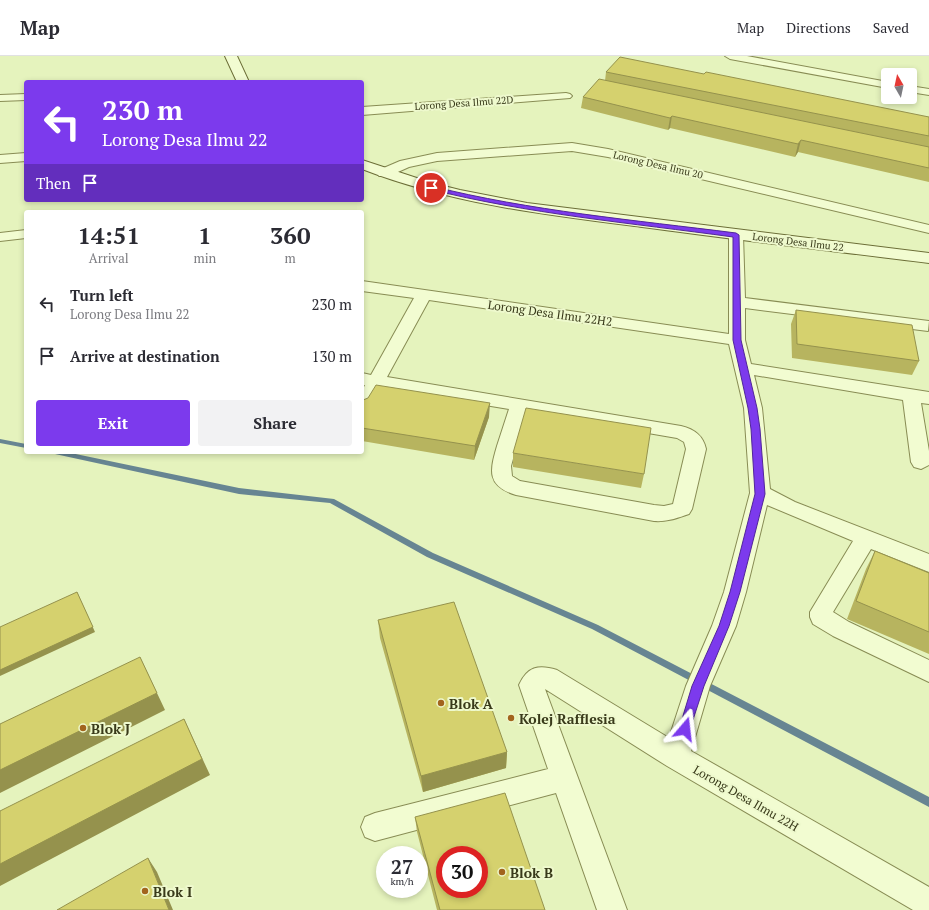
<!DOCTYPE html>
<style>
:root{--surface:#fff;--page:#f2f2f3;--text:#2b2b33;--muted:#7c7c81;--line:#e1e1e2;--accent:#7c3aed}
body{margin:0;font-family:"PT Serif",serif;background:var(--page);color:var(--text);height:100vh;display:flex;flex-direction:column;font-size:15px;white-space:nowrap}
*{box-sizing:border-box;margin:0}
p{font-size:13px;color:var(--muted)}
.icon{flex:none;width:22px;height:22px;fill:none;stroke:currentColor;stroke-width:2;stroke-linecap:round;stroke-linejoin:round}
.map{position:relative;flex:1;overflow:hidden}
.side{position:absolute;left:24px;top:154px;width:340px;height:244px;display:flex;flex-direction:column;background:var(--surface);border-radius:4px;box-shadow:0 2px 6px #0003}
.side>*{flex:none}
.top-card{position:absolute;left:24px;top:24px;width:340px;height:122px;border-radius:4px;box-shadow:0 2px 6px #0003;background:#7c3aed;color:#fff;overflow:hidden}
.needle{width:26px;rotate:351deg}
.buttons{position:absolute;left:881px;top:12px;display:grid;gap:8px}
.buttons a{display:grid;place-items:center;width:36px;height:36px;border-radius:4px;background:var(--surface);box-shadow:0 2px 6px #0003;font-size:20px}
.speed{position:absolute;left:376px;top:790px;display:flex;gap:8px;font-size:20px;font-weight:700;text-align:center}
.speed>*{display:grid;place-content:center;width:52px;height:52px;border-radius:50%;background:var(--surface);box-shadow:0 2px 6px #0003;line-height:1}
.speed small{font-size:10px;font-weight:400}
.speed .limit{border:6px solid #d22;background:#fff;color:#111}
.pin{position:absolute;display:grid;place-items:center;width:34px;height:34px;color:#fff;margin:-17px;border:2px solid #fff;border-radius:50%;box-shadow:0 1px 4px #0007}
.me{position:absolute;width:44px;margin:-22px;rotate:17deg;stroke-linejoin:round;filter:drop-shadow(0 0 3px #0008)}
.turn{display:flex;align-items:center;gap:14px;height:84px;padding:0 12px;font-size:18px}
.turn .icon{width:52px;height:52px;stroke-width:2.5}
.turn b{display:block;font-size:28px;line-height:34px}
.then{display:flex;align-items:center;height:38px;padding:0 12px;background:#0003;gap:8px;font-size:15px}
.eta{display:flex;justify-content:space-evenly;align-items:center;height:68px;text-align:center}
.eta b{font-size:24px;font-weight:600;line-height:28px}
.primary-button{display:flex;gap:8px;margin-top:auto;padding:8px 12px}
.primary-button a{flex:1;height:46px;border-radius:4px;background:var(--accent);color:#fff;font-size:16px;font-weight:600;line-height:46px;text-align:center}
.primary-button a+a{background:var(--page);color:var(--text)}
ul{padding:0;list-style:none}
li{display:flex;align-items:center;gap:12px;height:52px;padding:0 12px}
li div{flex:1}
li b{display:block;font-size:15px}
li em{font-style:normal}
header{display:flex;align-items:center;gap:24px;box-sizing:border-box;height:56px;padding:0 20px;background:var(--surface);border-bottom:1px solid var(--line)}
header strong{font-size:19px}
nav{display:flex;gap:22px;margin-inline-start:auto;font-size:14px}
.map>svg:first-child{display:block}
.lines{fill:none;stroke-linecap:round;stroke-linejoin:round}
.stream{fill:#678592;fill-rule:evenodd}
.street-casing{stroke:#888c54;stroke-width:2}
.secondary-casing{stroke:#6c6e37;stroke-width:2}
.street{fill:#f2fcd1;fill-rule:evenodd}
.secondary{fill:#f2fcd1;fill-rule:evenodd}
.wall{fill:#b7b45f}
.shaded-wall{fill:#95924d}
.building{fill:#d5d16e;stroke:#95924d;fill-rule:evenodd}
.route{fill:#7c3aed;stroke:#51269a}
.poi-dot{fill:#a2641d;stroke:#eef9cd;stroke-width:1.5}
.labels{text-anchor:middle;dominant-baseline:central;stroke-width:4;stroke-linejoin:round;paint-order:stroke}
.far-street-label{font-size:10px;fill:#393a1a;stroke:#eef9cd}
.street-label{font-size:12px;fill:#393a1a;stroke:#eef9cd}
.near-poi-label{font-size:14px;font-weight:bold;fill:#393a1a;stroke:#eef9cd;text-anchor:start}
</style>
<header>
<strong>Map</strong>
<nav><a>Map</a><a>Directions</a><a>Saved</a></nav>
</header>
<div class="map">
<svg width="929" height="854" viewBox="0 0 929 854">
<rect width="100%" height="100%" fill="#e5f3bd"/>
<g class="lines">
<path class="stream" d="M 0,383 L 26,388 L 26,392 L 0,387 Z
M 52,396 L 66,396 L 239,432 L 334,443 L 433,497 L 598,569 L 929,741 L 929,751 L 592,573 L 427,501 L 330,447 L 239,438 L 55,398 Z"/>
<defs>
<path id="street" d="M 725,0 L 747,0 L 888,26 L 888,32 L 730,3 Z
M 910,30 L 929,33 L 929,39 L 910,36 Z
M 566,37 L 570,38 L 572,40 L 570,42 L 362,59 L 362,51 Z
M 26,38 L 26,44 L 0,45 L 0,39 Z
M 572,87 L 608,93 L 929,169 L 929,177 L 608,101 L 572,95 L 437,105 L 409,111 L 389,120 L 379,120 L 377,117 L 379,114 L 400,105 L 437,97 Z
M 26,97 L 26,105 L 0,107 L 0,99 Z
M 26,174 L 26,182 L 0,185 L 0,177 Z
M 736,175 L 741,176 L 743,179 L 745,242 L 929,265 L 928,275 L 745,252 L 745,284 L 751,308 L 929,336 L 929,348 L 921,347 L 929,395 L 929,409 L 921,413 L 914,411 L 911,406 L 903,344 L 754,319 L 762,352 L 770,433 L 795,446 L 929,498 L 929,516 L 871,493 L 833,556 L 849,566 L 929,604 L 929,626 L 833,580 L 813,568 L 810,561 L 810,556 L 853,485 L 767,449 L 746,536 L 736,570 L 710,630 L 691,695 L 929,831 L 929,854 L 913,854 L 667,710 L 545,633 L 627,854 L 597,854 L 556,737 L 375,785 L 365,781 L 361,771 L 365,761 L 375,757 L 548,713 L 519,629 C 527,611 538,608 557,614 L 669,682 L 686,630 L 712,570 L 724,536 L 750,437 L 744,352 L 729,288 L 429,244 L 387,321 L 681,370 C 694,373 703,379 706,393 L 692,453 L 689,458 C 677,462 667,466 654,465 L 516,439 C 486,430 490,414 497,390 C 501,378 505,365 509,353 L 382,332 L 368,355 L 362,357 L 362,335 L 365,329 L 362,329 L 362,317 L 371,319 L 414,242 L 362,235 L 362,225 L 729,278 L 729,179 L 731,176 ZM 526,356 L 677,382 L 684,386 L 686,393 L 673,448 L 664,450 L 654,449 L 520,425 L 512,420 L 511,410 Z"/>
<path id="secondary" d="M 225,0 L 237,0 L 249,26 L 237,26 Z
M 362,104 L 432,127 L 460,134 L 527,147 L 929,197 L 929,207 C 833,195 737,184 642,171 C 547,159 452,148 362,113 Z"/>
</defs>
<use href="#street" class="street-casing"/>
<use href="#secondary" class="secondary-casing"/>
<use href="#street" class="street"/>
<use href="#secondary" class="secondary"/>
</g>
<path class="wall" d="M 606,16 L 929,61 L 929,126 L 798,96 L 795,101 L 670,72 L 668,74 L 581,52 L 583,41 L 605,25 Z
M 796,254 L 919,305 L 912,319 L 792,302 L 791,268 Z
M 362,346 L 489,361 L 474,404 L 362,385 Z
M 513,397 L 644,418 L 641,432 L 513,411 Z
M 875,495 L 929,517 L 929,598 L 847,563 L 866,513 Z
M 378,564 L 507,696 L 506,712 L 423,736 L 380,582 Z
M 415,761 L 545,854 L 437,854 L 417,776 Z"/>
<path class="shaded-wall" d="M 672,60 L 670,72 L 668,74 L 670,62 Z
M 801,84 L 798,96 L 795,101 L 798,88 Z
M 490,347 L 489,361 L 474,404 L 475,390 Z
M 77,536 L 95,576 L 0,620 L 0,614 Z
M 140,601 L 165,654 L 0,737 L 0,714 Z
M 184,663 L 210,719 L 0,830 L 0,808 Z
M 507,696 L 506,712 L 423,736 L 421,720 Z
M 148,802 L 157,816 L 173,854 L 169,854 Z"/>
<path class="building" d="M 620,1 L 704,18 L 706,16 L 929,61 L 929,80 L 606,16 Z
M 599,23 L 929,91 L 929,112 L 801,84 L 798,88 L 672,60 L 670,62 L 583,41 Z
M 796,254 L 912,269 L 919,305 L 797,288 Z
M 376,329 L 490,347 L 475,390 L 362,372 L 362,346 L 363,344 L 368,342 Z
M 526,352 L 651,372 L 644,418 L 513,397 Z
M 875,495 L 929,517 L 929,576 L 856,545 Z
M 77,536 L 93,571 L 0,614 L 0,571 Z
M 454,546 L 507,696 L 421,720 L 378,564 Z
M 140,601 L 157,637 L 0,714 L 0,668 Z
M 184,663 L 202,703 L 0,808 L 0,755 Z
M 505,737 L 545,854 L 440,854 L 415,761 ZM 445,799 L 479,799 L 479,833 L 445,833 Z
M 148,802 L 169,854 L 57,854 Z"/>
<path class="route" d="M 431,130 C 531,155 634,164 736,177 L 739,179 L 741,284 L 757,352 L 760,373 L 765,438 L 740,536 L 729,570 L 704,630 L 689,676 L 685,678 L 681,676 L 679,673 L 692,630 L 719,570 L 730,536 L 755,438 L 751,373 L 748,352 L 733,284 L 733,181 C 631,167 528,158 429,133 L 428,132 Z"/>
<g class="poi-dot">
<circle cx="441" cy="647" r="4"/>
<circle cx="511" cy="662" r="4"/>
<circle cx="83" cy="672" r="4"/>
<circle cx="502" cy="816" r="4"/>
<circle cx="145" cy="835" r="4"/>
</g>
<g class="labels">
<g class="far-street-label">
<text transform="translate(464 47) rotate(-4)">Lorong Desa Ilmu 22D</text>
<text transform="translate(658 109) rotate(13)">Lorong Desa Ilmu 20</text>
<text transform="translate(798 186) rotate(7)">Lorong Desa Ilmu 22</text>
</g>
<g class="street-label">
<text transform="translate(550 257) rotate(8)">Lorong Desa Ilmu 22H2</text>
<text transform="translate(746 742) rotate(30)">Lorong Desa Ilmu 22H</text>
</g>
<g class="near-poi-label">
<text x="449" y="647">Blok A</text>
<text x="519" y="662">Kolej Rafflesia</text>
<text x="91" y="672">Blok J</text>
<text x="510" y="816">Blok B</text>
<text x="153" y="835">Blok I</text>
</g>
</g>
</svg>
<div class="buttons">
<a><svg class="needle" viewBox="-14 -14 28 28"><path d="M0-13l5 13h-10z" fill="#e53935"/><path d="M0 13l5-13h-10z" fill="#7c7c81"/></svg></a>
</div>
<div class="speed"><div>27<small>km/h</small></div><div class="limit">30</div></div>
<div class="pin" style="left:431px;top:132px;background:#d93025"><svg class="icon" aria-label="arrive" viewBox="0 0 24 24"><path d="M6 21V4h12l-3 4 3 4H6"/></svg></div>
<svg class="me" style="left:685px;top:673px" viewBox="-20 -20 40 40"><path d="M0-17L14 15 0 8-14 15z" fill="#7c3aed" stroke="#fff" stroke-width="4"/></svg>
<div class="top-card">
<div class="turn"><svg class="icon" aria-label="left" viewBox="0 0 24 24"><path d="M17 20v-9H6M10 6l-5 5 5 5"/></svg><div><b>230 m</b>Lorong Desa Ilmu 22</div></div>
<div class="then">Then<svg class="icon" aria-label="arrive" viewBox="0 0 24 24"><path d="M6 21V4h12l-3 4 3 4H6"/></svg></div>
</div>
<section class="side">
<div class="eta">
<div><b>14:51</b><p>Arrival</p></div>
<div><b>1</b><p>min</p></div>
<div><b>360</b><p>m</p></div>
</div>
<ul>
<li><svg class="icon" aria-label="left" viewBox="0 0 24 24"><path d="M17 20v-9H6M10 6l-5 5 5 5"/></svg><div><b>Turn left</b><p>Lorong Desa Ilmu 22</p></div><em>230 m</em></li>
<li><svg class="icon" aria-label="arrive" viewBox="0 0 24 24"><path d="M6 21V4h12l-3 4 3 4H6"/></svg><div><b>Arrive at destination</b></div><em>130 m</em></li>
</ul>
<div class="primary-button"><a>Exit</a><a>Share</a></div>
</section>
</div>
